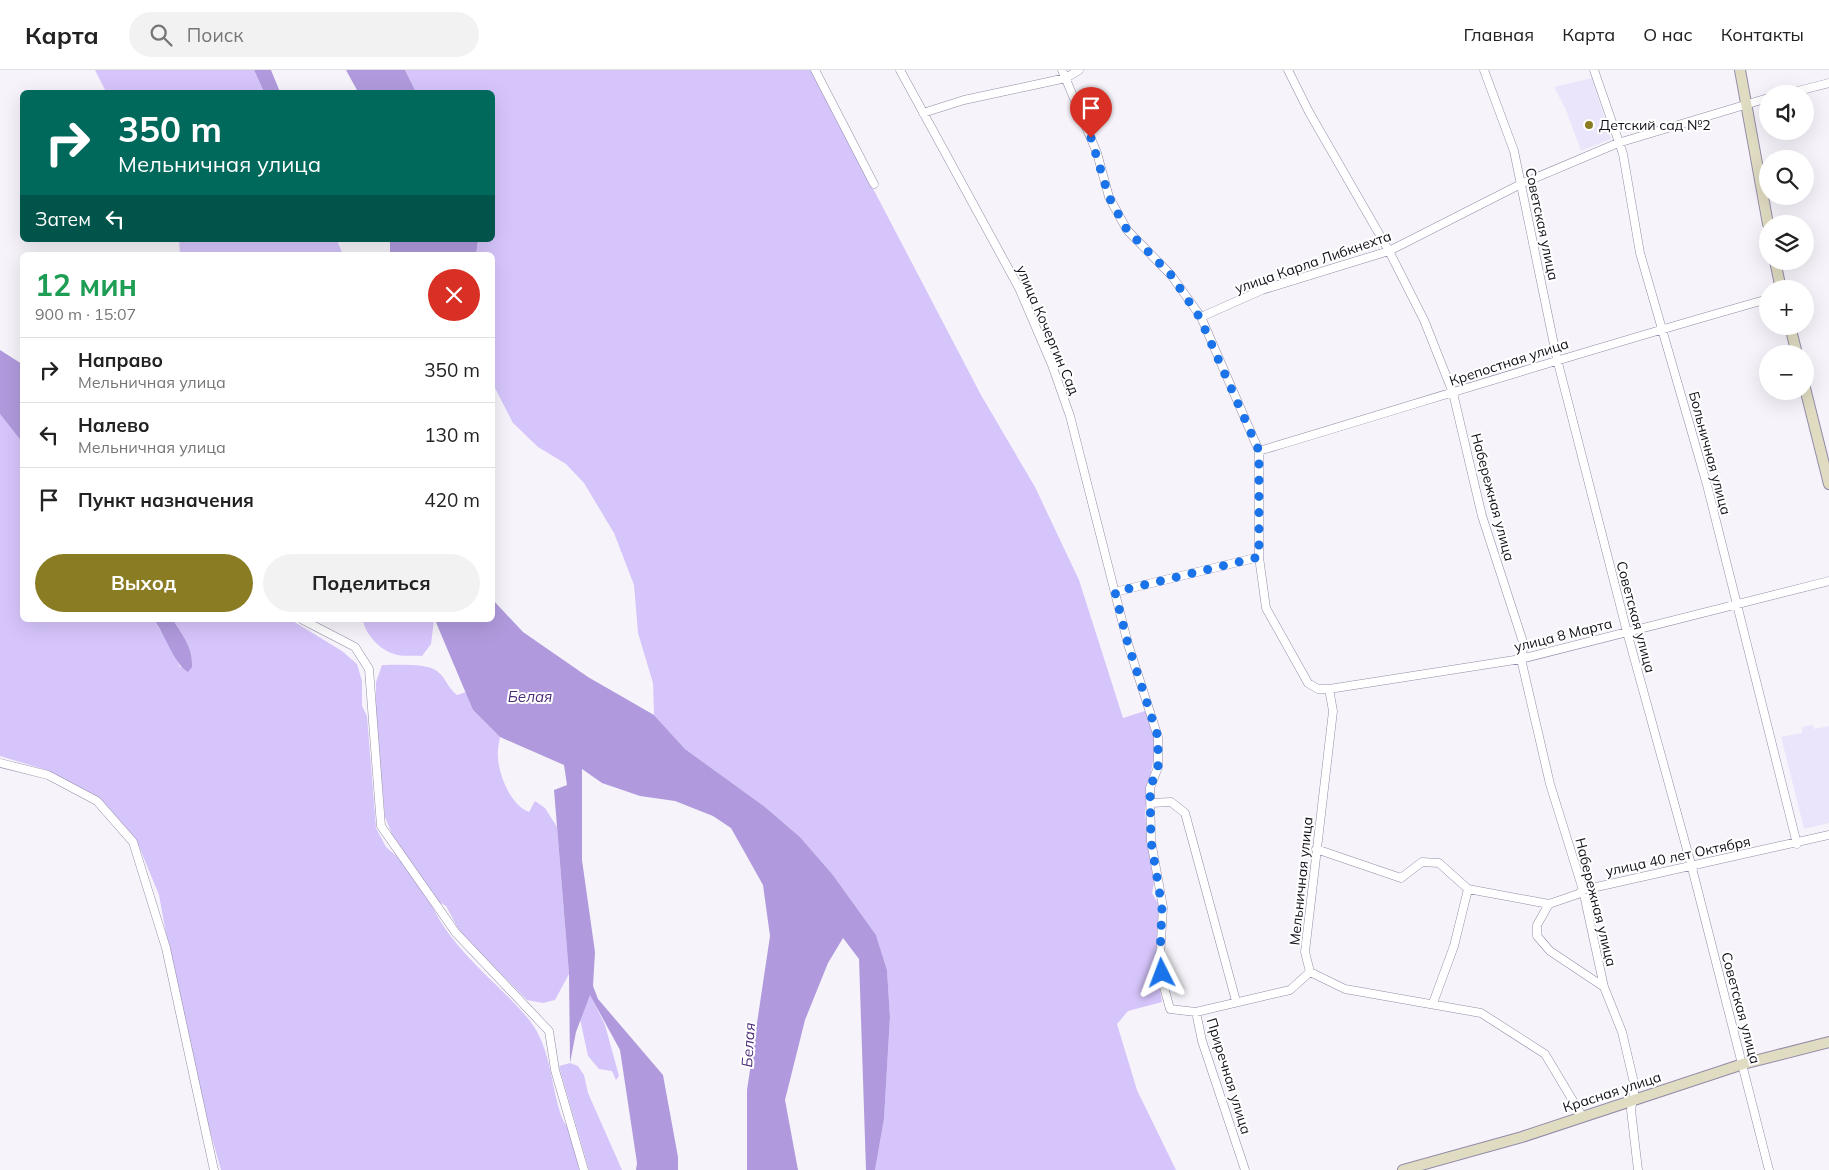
<!DOCTYPE html>
<html lang="ru">
<meta charset="utf-8">
<style>
:root{--surface:#fff;--page:#f2f2f2;--text:#222;--muted:#767676;--line:#e0e0e0;--accent:#897c22}
body{margin:0;font-family:Mulish,sans-serif;background:var(--page);color:var(--text);height:100vh;display:flex;flex-direction:column;font-size:19px;white-space:nowrap}
*{box-sizing:border-box;margin:0}
p{font-size:16px;color:var(--muted)}
.icon{flex:none;width:28px;height:28px;fill:none;stroke:currentColor;stroke-width:2;stroke-linecap:round;stroke-linejoin:round}
.map{position:relative;flex:1;overflow:hidden}
.side{position:absolute;left:20px;top:182px;width:475px;height:370px;display:flex;flex-direction:column;background:var(--surface);border-radius:8px;box-shadow:0 5px 20px #0002}
.side>*{flex:none}
.hud{position:absolute;left:20px;top:20px;width:475px;height:152px;border-radius:8px;box-shadow:0 5px 20px #0002;background:#00695c;color:#fff;overflow:hidden}
.buttons{position:absolute;left:1759px;top:15px;display:grid;gap:10px}
.buttons a{display:grid;place-items:center;width:55px;height:55px;border-radius:50%;background:var(--surface);box-shadow:0 5px 20px #0002;font-size:25px}
.pin{position:absolute;display:grid;place-items:center;width:42px;height:42px;color:#fff;margin:-51px -21px;border-radius:50% 50% 50% 0;rotate:-45deg;box-shadow:0 0 5px #0007}
.pin .icon{rotate:45deg}
.me{position:absolute;width:55px;margin:-28px;rotate:357deg;stroke-linejoin:round;filter:drop-shadow(0 0 4px #0008)}
.turn{display:flex;align-items:center;gap:18px;height:105px;padding:0 15px;font-size:22px}
.turn .icon{width:65px;height:65px;stroke-width:2.5}
.turn b{display:block;font-size:35px;line-height:42px}
.then{display:flex;align-items:center;height:48px;padding:0 15px;background:#0003;gap:10px;font-size:19px}
.round{display:grid;place-items:center;flex:none;width:52px;height:52px;border-radius:26px;background:var(--page)}
.overview{display:flex;align-items:center;justify-content:space-between;height:85px;padding:0 15px}
h1{font-size:30px;font-weight:700;line-height:38px;color:#1e9e55}
.button{display:flex;gap:10px;margin-top:auto;padding:10px 15px}
.button a{flex:1;height:58px;border-radius:30px;background:var(--accent);color:#fff;font-size:20px;font-weight:700;line-height:58px;text-align:center}
.button a+a{background:var(--page);color:var(--text)}
ul{padding:0;list-style:none}
li{display:flex;align-items:center;gap:15px;height:65px;padding:0 15px;border-top:1px solid var(--line)}
li div{flex:1}
li b{display:block;font-size:19px}
li em{font-style:normal}
header{display:flex;align-items:center;gap:30px;box-sizing:border-box;height:70px;padding:0 25px;background:var(--surface);border-bottom:1px solid var(--line)}
header strong{font-size:24px}
nav{display:flex;gap:28px;margin-inline-start:auto;font-size:18px}
.search{width:350px;height:45px;background:var(--page);display:flex;align-items:center;gap:12px;box-sizing:border-box;padding:0 18px;border-radius:28px;color:var(--muted);font-size:19px}
.map>svg:first-child{display:block}
.built{fill:#ebe5fc}
.green{fill:#d6c5fb}
.water{fill:#b09add}
.lines{fill:none;stroke-linecap:round;stroke-linejoin:round}
.street-casing{stroke:#948ba8;stroke-width:9}
.secondary-casing{stroke:#948ba8;stroke-width:12}
.street{stroke:#fff;stroke-width:8}
.secondary{stroke:#e0dcc2;stroke-width:10}
.route{stroke:#1a73e8;stroke-width:9;stroke-dasharray:0 16.2}
.poi-dot{fill:#897c22;stroke:#fff;stroke-width:2}
.labels{text-anchor:middle;dominant-baseline:central;stroke-width:4;stroke-linejoin:round;paint-order:stroke}
.poi-label{font-size:14px;fill:#130f1a;stroke:#fff;text-anchor:start}
.street-label{font-size:14px;fill:#130f1a;stroke:#fff}
.water-label{font-size:15px;font-style:italic;fill:#4c2c7a;stroke:#fff}
</style>
<header>
<strong>Карта</strong>
<div class="search"><svg class="icon" aria-label="search" viewBox="0 0 24 24"><circle cx="10" cy="10" r="6"/><path d="M15 15l6 6"/></svg>Поиск</div>
<nav><a>Главная</a><a>Карта</a><a>О нас</a><a>Контакты</a></nav>
</header>
<div class="map">
<svg width="1829" height="1100" viewBox="0 0 1829 1100">
<rect width="100%" height="100%" fill="#f6f4fa"/>
<path class="built" d="M 1592,8 L 1611,69 L 1581,81 L 1566,40 L 1554,17 Z
M 1813,655 L 1814,659 L 1829,656 L 1829,753 L 1804,759 L 1781,667 L 1802,663 L 1802,657 Z"/>
<path class="green" d="M 95,0 L 254,0 L 264,22 L 106,22 Z
M 405,0 L 811,0 L 981,325 L 1035,417 L 1079,510 L 1123,648 L 1148,640 L 1157,678 L 1152,696 L 1145,742 L 1154,813 L 1152,823 L 1159,835 L 1156,898 L 1162,932 L 1128,941 L 1117,954 L 1137,1020 L 1176,1100 L 875,1100 L 884,1049 L 890,947 L 887,900 L 876,865 L 833,805 L 800,767 L 765,737 L 685,679 L 654,645 L 653,613 L 638,563 L 634,515 L 614,463 L 584,413 L 566,394 L 538,377 L 513,353 L 494,316 L 492,185 L 476,185 L 478,170 L 492,170 L 492,22 L 416,22 Z
M 179,170 L 337,170 L 343,185 L 180,185 Z
M 0,344 L 22,372 L 22,550 L 154,550 L 173,581 L 180,597 L 192,597 C 193,577 183,566 173,550 L 291,550 L 342,581 L 357,594 L 362,611 L 362,636 L 367,646 L 376,758 L 386,777 L 415,802 L 398,779 L 385,747 L 376,646 L 376,612 L 382,595 C 396,595 427,593 437,601 C 446,608 447,617 457,625 L 466,622 L 473,640 L 500,667 C 499,674 497,681 498,688 C 499,705 511,736 529,742 L 535,731 L 545,738 L 557,757 L 569,904 L 555,930 L 543,933 L 527,930 L 460,862 L 446,836 L 428,826 C 446,875 493,908 526,946 C 550,973 550,1009 560,1042 C 562,1051 569,1058 572,1066 C 576,1077 577,1089 579,1100 L 221,1100 L 203,1036 L 176,918 L 159,825 L 136,769 L 98,728 L 43,699 L 0,686 Z
M 363,550 L 434,550 L 431,574 L 422,586 C 414,585 402,587 394,584 C 380,580 365,564 363,550 Z
M 590,924 L 605,955 L 619,1006 L 616,1010 L 612,1001 L 599,999 L 588,986 L 580,949 Z
M 570,993 L 578,996 L 584,1005 L 588,1023 L 622,1100 L 589,1100 L 559,996 Z"/>
<path class="water" d="M 254,0 L 271,0 L 280,22 L 264,22 Z
M 346,0 L 405,0 L 416,22 L 358,22 Z
M 390,170 L 478,170 L 476,185 L 390,185 Z
M 0,280 L 22,294 L 22,372 L 0,344 Z
M 493,530 L 523,562 L 588,607 L 654,645 L 685,679 L 765,737 L 800,767 L 833,805 L 876,865 L 887,900 L 890,947 L 884,1049 L 875,1100 L 866,1100 L 859,889 L 843,868 L 828,893 L 805,950 L 785,1030 L 798,1100 L 747,1100 L 747,1020 L 770,866 L 763,815 L 731,758 L 713,746 L 675,731 L 640,726 L 602,713 L 582,699 L 582,790 L 595,882 L 593,916 L 598,929 L 663,1005 L 678,1087 L 678,1100 L 636,1100 L 637,1093 L 620,980 L 590,925 L 576,962 L 570,993 L 569,904 L 554,720 L 567,715 L 564,695 L 500,667 L 473,640 L 435,550 L 492,550 Z
M 154,550 L 173,550 C 183,566 193,577 192,597 L 188,602 C 174,594 165,564 154,550 Z"/>
<g class="lines">
<defs>
<path id="street" d="M 815,0 L 874,114
M 900,0 L 1019,218 L 1052,295 L 1070,346 L 1128,574 L 1158,667 L 1158,697 L 1150,718 L 1151,771 L 1163,837 L 1160,888 L 1164,917 L 1170,939 L 1196,942 L 1290,920 L 1310,902
M 1062,0 L 1097,83 L 1109,127 L 1127,160 L 1171,205 L 1201,247 L 1259,381 L 1259,487 L 1266,538 L 1308,613 L 1318,619 L 1329,619 L 1333,641 L 1305,882 L 1310,902 L 1345,919 L 1481,943 L 1545,984 L 1582,1046
M 1288,0 L 1309,42 L 1389,181 L 1424,250 L 1453,323 L 1482,446 L 1524,575 L 1521,589 L 1550,714 L 1583,820 L 1604,917 L 1622,962 L 1635,1017 L 1631,1040 L 1638,1100
M 1484,0 L 1514,81 L 1557,289 L 1627,562 L 1691,794 L 1769,1100
M 1594,0 L 1623,84 L 1640,183 L 1707,415 L 1797,774
M 1786,24 L 1829,13
M 923,43 L 964,30 L 1066,8 L 1079,0
M 1201,247 L 1262,220 L 1389,181 L 1521,114 L 1618,73 L 1768,28
M 1259,381 C 1429,330 1597,277 1768,229
M 1115,522 L 1259,487
M 303,550 L 355,577 L 369,599 L 381,756 L 456,863 L 549,961 L 555,1000 L 584,1100
M 1329,619 L 1521,589 L 1829,511
M 0,693 L 48,705 L 97,731 L 133,772 L 166,878 L 214,1100
M 1151,733 L 1171,732 L 1185,743 L 1236,931
M 1316,779 L 1401,808 L 1422,792 L 1439,793 L 1468,819 L 1549,834 L 1578,824 L 1583,820 L 1829,765
M 1549,834 L 1537,855 L 1537,866 L 1550,881 L 1604,917
M 1433,933 L 1454,876 L 1468,819
M 1196,942 L 1202,971 L 1245,1100"/>
<path id="secondary" d="M 1740,0 L 1768,154
M 1775,191 L 1781,219
M 1790,256 L 1797,284
M 1805,318 L 1829,414
M 1403,1100 L 1522,1067 L 1743,994 L 1829,972"/>
</defs>
<use href="#street" class="street-casing"/>
<use href="#secondary" class="secondary-casing"/>
<use href="#street" class="street"/>
<use href="#secondary" class="secondary"/>
</g>
<g class="lines">
<path class="route" d="M 1091,68 L 1109,127 L 1127,160 L 1171,205 L 1200,248 L 1259,381 L 1259,487 L 1115,522 L 1128,574 L 1158,667 L 1158,697 L 1150,718 L 1151,771 L 1162,837 L 1160,888 L 1162,903"/>
</g>
<circle class="poi-dot" cx="1589" cy="55" r="5"/>
<g class="labels">
<g class="poi-label">
<text x="1599" y="55">Детский сад №2</text>
</g>
<g class="street-label">
<text transform="translate(1542 154) rotate(78)">Советская улица</text>
<text transform="translate(1313 192) rotate(-19)">улица Карла Либкнехта</text>
<text transform="translate(1048 260) rotate(67)">улица Кочергин Сад</text>
<text transform="translate(1509 292) rotate(-18)">Крепостная улица</text>
<text transform="translate(1710 383) rotate(75)">Больничная улица</text>
<text transform="translate(1493 427) rotate(75)">Набережная улица</text>
<text transform="translate(1636 547) rotate(75)">Советская улица</text>
<text transform="translate(1563 565) rotate(-14)">улица 8 Марта</text>
<text transform="translate(1678 786) rotate(-12)">улица 40 лет Октября</text>
<text transform="translate(1301 811) rotate(-84)">Мельничная улица</text>
<text transform="translate(1596 832) rotate(76)">Набережная улица</text>
<text transform="translate(1741 938) rotate(75)">Советская улица</text>
<text transform="translate(1229 1006) rotate(73)">Приречная улица</text>
<text transform="translate(1612 1022) rotate(-18)">Красная улица</text>
</g>
<g class="water-label">
<text x="530" y="626">Белая</text>
<text transform="translate(748 975) rotate(-86)">Белая</text>
</g>
</g>
</svg>
<div class="buttons">
<a><svg class="icon" aria-label="sound" viewBox="0 0 24 24"><path d="M4 9h4l5-4v14l-5-4H4zM17 9q2 3 0 6"/></svg></a>
<a><svg class="icon" aria-label="search" viewBox="0 0 24 24"><circle cx="10" cy="10" r="6"/><path d="M15 15l6 6"/></svg></a>
<a><svg class="icon" aria-label="layers" viewBox="0 0 24 24"><path d="M12 4l9 5-9 5-9-5zM3 14l9 5 9-5"/></svg></a>
<a>+</a>
<a>−</a>
</div>
<div class="pin" style="left:1091px;top:68px;background:#d93025"><svg class="icon" aria-label="arrive" viewBox="0 0 24 24"><path d="M6 21V4h12l-3 4 3 4H6"/></svg></div>
<svg class="me" style="left:1162px;top:903px" viewBox="-20 -20 40 40"><path d="M0-17L14 15 0 8-14 15z" fill="#1a73e8" stroke="#fff" stroke-width="4"/></svg>
<div class="hud">
<div class="turn"><svg class="icon" aria-label="right" viewBox="0 0 24 24"><path d="M7 20v-9h11M14 6l5 5-5 5"/></svg><div><b>350 m</b>Мельничная улица</div></div>
<div class="then">Затем<svg class="icon" aria-label="left" viewBox="0 0 24 24"><path d="M17 20v-9H6M10 6l-5 5 5 5"/></svg></div>
</div>
<section class="side">
<div class="overview"><div><h1>12 мин</h1><p>900 m · 15:07</p></div><a class="round" style="background:#d93025;color:#fff"><svg class="icon" aria-label="close" viewBox="0 0 24 24"><path d="M6 6l12 12M18 6L6 18"/></svg></a></div>
<ul>
<li><svg class="icon" aria-label="right" viewBox="0 0 24 24"><path d="M7 20v-9h11M14 6l5 5-5 5"/></svg><div><b>Направо</b><p>Мельничная улица</p></div><em>350 m</em></li>
<li><svg class="icon" aria-label="left" viewBox="0 0 24 24"><path d="M17 20v-9H6M10 6l-5 5 5 5"/></svg><div><b>Налево</b><p>Мельничная улица</p></div><em>130 m</em></li>
<li><svg class="icon" aria-label="arrive" viewBox="0 0 24 24"><path d="M6 21V4h12l-3 4 3 4H6"/></svg><div><b>Пункт назначения</b></div><em>420 m</em></li>
</ul>
<div class="button"><a>Выход</a><a>Поделиться</a></div>
</section>
</div>
